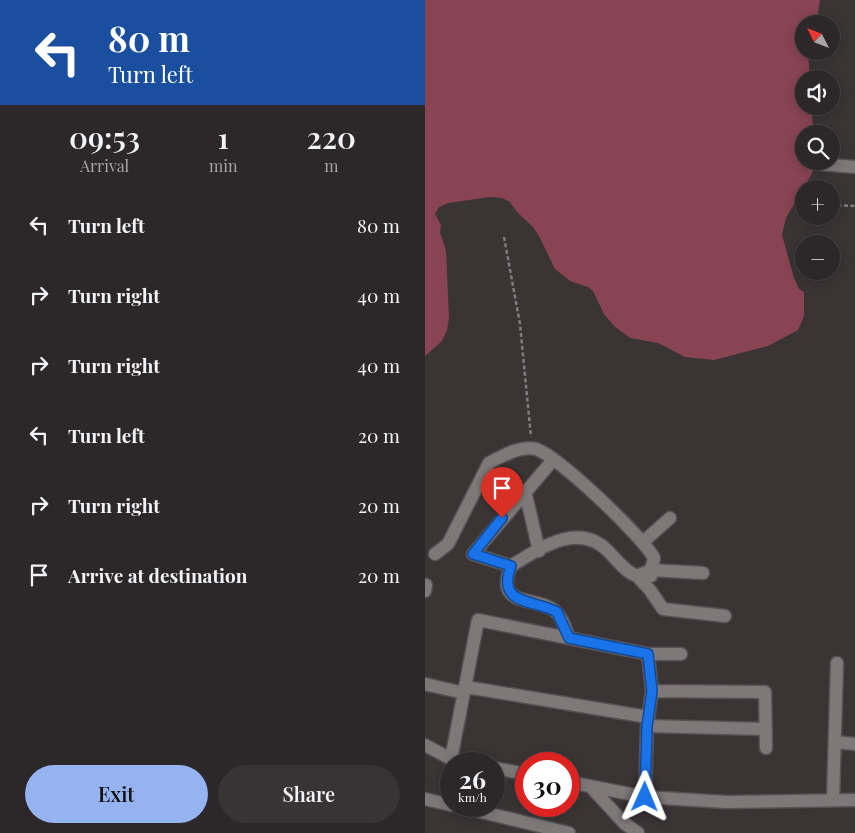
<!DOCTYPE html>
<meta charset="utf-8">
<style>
:root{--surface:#2c2728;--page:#383334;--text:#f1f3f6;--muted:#a6a5a8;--line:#484445;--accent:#95b2f1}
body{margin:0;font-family:"Playfair Display",serif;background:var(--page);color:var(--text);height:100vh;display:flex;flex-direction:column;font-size:19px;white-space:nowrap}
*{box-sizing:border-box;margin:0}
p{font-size:16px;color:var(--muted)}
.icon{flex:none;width:28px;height:28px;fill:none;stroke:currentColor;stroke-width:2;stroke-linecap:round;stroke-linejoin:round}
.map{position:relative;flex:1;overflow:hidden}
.panel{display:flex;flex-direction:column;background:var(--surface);width:425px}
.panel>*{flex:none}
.guide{background:#1a4fa0;color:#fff;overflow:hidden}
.needle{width:32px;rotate:312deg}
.tools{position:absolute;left:370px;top:15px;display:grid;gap:10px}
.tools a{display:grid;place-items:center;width:45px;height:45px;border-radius:50%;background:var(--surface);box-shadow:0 2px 12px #0003,0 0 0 1px var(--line);font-size:25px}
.speed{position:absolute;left:15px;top:752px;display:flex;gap:10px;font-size:25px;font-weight:700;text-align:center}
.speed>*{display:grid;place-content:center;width:65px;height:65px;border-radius:50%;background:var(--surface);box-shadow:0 2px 12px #0003,0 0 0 1px var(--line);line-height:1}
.speed small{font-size:12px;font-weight:400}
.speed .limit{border:8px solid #d22;background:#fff;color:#111}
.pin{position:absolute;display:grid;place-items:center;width:42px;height:42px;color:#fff;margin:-51px -21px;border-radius:50% 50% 50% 0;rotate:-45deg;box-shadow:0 0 5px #0007}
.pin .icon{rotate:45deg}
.me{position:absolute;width:55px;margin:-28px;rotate:1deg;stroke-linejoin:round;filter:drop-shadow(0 0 4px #0008)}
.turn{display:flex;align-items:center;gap:18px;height:105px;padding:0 25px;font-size:22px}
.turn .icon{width:65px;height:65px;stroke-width:2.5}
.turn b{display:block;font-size:35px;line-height:42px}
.eta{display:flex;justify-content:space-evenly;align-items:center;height:85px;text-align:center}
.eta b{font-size:30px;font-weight:600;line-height:35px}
.cta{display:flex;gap:10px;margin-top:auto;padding:10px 25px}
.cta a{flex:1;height:58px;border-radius:30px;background:var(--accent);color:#111;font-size:20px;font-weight:600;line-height:58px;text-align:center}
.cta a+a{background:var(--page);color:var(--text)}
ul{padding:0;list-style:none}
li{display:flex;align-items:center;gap:15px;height:70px;padding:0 25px}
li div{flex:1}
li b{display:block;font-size:19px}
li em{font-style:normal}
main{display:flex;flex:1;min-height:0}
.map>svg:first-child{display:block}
.green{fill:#884453}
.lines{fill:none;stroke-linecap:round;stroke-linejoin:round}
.minor-casing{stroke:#555152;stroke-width:15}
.path{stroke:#817c7d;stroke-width:2.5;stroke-dasharray:4 2.5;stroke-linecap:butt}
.minor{stroke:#7e7879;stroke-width:12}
.route-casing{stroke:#114b97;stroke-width:12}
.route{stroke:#1a73e8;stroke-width:9}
</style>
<main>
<section class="panel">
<div class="guide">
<div class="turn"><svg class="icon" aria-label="left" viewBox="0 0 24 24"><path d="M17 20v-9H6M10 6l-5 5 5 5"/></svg><div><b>80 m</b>Turn left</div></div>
</div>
<div class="eta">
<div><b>09:53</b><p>Arrival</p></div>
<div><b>1</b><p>min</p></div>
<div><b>220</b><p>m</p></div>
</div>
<ul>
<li><svg class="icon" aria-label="left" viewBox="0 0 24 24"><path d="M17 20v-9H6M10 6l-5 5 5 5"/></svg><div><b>Turn left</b></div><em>80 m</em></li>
<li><svg class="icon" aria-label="right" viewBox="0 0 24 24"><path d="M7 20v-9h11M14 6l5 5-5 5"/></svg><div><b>Turn right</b></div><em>40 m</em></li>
<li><svg class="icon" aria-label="right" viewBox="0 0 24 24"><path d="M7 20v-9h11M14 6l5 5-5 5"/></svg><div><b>Turn right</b></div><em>40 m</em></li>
<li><svg class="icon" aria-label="left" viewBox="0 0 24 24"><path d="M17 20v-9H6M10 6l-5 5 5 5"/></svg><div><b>Turn left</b></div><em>20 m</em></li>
<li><svg class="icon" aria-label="right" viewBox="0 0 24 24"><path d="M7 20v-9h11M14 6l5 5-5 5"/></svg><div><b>Turn right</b></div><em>20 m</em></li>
<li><svg class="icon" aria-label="arrive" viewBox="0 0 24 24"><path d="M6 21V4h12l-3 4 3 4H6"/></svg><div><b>Arrive at destination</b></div><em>20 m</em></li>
</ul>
<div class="cta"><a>Exit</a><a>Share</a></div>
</section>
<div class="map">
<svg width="430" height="833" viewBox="0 0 430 833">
<rect width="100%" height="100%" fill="#3a3435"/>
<path class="green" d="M 0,0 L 395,0 L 391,24 L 379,24 L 379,51 L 383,51 L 385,79 L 379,79 L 379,106 L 390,106 L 387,118 L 389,134 L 379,134 L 379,161 L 394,161 L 361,218 L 357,235 L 369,278 L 374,289 L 379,292 L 379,316 L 373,330 L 343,346 L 289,360 L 260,357 L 233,343 L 205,338 L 189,326 L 179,314 L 168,291 L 163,287 L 145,281 L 130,269 L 114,236 L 108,227 L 91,211 L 85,202 L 77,198 L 65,197 L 23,203 L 14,207 L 10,214 L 16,225 L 15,232 L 21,251 L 24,318 L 22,330 L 17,341 L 0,356 Z"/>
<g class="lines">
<defs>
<path id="minor" d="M 395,164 L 430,167
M 100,491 L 114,551
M 218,542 L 245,518
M 10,554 L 23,544 L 64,463 C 77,456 96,445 111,449 C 133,456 218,537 229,558 L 226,570 L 212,576 C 200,572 192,560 183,551 C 154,521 115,548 86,566 C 68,611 115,594 132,613 C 138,619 141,630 144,638
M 86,566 L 48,554 L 128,460
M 212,576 L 225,590 L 238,609 L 300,616
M 226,576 L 226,570 L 278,573
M 0,591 L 1,585
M 0,684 L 39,693
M 41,687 L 223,717
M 227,691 L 340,692 L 341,748
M 222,726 L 341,729
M 410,742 L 430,744
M 0,745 L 26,759 L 49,764
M 26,759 L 53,620 L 223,654 L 256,654
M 69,768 L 101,774
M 144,782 L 220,797 L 301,802 L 430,800
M 165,786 L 199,823 L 213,833
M 220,797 L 222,726 L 227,691 L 223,654
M 0,799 L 26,805
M 408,800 L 412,663
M 32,806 L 144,833"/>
</defs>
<use href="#minor" class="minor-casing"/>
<path class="path" d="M 406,205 L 430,206
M 79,237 L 95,324 L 106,437"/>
<use href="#minor" class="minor"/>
</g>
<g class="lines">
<defs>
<path id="route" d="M 77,518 L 48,554 L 86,566 C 71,606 109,599 132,612 L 144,638 L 223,654 L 227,691 L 222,726 L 220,797"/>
</defs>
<use href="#route" class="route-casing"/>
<use href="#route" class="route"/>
</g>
</svg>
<div class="tools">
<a><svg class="needle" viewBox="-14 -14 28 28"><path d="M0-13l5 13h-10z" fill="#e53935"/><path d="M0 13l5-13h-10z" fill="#a6a5a8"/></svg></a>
<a><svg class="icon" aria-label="sound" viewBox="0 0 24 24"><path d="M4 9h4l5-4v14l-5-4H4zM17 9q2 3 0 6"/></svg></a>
<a><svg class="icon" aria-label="search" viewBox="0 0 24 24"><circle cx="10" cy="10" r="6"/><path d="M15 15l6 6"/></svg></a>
<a>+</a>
<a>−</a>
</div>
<div class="speed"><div>26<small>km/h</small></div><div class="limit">30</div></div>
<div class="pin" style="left:77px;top:518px;background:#d93025"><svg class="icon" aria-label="arrive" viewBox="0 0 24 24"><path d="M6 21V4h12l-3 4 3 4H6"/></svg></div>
<svg class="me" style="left:220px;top:797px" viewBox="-20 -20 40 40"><path d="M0-17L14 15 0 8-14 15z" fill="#1a73e8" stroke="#fff" stroke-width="4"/></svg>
</div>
</main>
